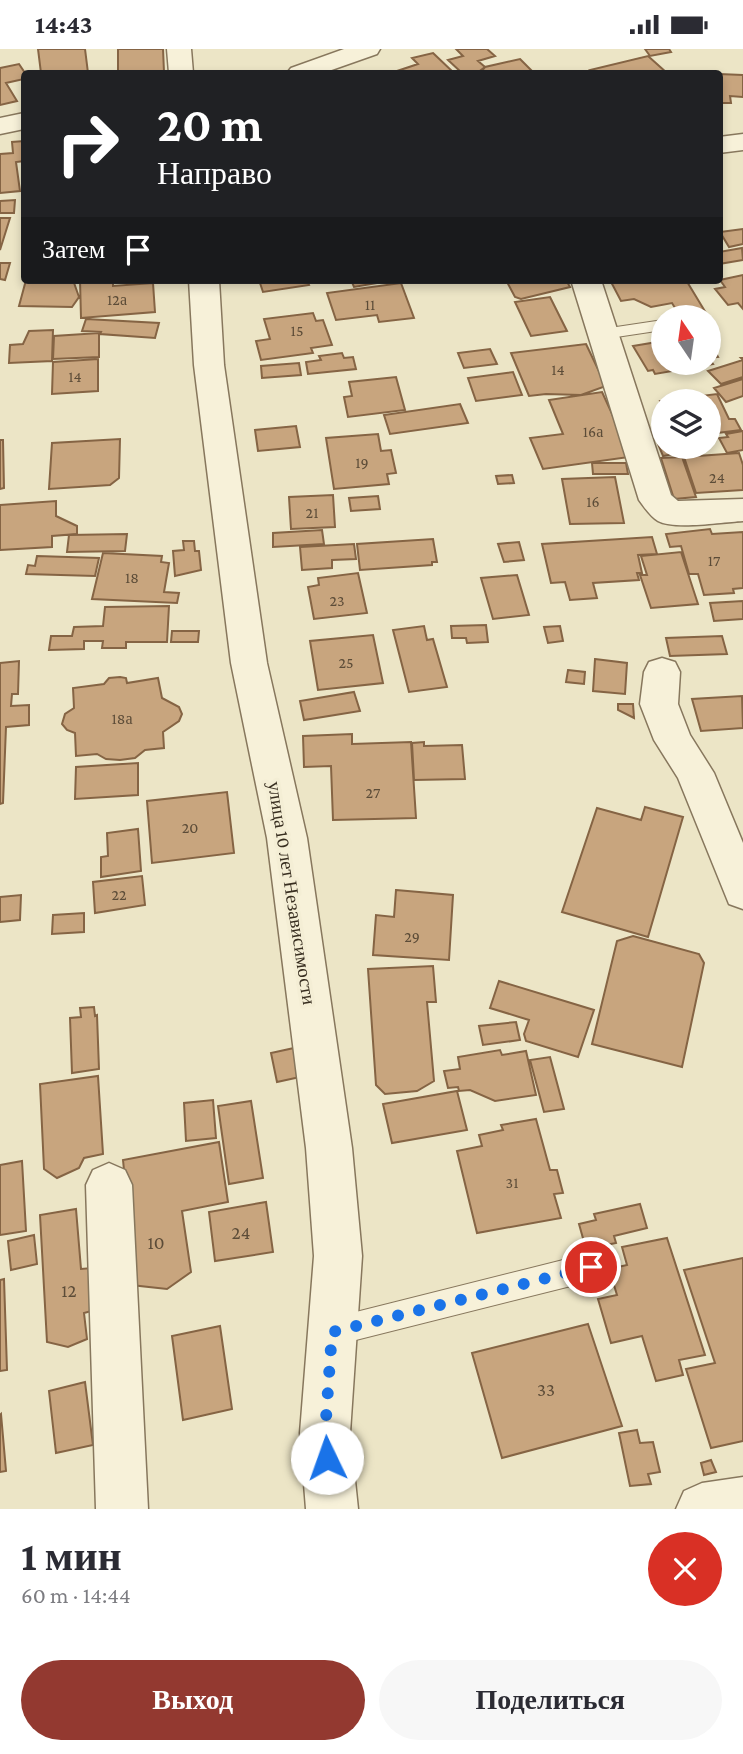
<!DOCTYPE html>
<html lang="ru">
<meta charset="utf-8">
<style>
:root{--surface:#fff;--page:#f7f7f7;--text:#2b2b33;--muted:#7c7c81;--accent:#933930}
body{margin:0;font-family:"Crimson Pro",serif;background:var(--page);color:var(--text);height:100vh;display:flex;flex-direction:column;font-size:26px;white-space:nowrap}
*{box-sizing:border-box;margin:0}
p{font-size:23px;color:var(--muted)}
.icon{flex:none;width:38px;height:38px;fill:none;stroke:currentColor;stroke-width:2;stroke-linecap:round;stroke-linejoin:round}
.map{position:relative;height:1460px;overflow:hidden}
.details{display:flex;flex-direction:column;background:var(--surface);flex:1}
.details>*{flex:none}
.guide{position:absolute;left:21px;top:21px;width:702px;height:214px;border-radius:7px;box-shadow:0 4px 10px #0003;background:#202124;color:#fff;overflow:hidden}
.needle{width:46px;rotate:347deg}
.fabs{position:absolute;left:651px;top:256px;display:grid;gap:14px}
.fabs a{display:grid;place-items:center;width:70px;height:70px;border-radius:50%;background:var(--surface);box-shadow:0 4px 10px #0003;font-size:35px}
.pin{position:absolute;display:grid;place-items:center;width:60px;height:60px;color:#fff;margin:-30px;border:4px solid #fff;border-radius:50%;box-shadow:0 2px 7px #0007}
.me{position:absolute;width:77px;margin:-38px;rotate:357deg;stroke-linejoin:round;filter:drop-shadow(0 0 5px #0008)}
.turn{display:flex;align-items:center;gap:24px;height:147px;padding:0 21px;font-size:32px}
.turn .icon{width:91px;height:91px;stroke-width:2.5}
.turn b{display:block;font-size:49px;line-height:60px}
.then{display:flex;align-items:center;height:66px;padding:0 21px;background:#0003;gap:14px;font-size:26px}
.round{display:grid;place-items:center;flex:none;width:74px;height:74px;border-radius:37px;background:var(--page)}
.overview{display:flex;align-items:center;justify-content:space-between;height:119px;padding:0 21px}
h1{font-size:42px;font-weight:700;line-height:52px}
.button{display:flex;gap:14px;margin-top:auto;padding:14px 21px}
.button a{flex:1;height:80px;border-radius:42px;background:var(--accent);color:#fff;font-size:28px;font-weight:700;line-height:80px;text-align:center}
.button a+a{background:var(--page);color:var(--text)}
.status{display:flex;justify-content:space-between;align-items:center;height:49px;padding:0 35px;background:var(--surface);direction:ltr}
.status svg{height:19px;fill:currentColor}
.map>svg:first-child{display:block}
.building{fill:#c8a57e;stroke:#856444;stroke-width:2}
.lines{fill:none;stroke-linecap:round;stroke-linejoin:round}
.service-casing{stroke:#87775d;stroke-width:2}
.minor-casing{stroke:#87775d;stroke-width:3}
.service{fill:#f7f1d9;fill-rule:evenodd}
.minor{fill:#f7f1d9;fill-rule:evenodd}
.route{stroke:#1a73e8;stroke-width:12;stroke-dasharray:0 21.6}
.labels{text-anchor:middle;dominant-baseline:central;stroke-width:7;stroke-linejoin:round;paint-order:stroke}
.number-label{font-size:16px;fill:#5c4c38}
.street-label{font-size:19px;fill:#382e20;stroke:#f4eed5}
.near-number-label{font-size:19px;fill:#5c4c38}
</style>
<div class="status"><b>14:43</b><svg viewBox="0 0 49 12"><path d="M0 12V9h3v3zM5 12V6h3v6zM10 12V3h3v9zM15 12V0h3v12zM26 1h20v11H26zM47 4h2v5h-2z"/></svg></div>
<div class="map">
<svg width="743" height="1460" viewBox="0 0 743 1460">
<rect width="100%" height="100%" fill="#ece5c6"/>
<path class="building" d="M 38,0 L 85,0 L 88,24 L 41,24 Z
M 118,0 L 163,0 L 164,23 L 118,24 Z
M 456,0 L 487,0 L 495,7 L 478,12 L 485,18 L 477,24 L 459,24 L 462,24 L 448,11 L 463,7 Z
M 645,0 L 669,0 L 671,3 L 650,7 Z
M 433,4 L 453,23 L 399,24 L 397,22 L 418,15 L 412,9 Z
M 648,7 L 667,24 L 593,24 L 590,21 Z
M 520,10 L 534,24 L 480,24 L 485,18 Z
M 19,15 L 25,24 L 24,30 L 6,34 L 17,52 L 0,56 L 0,19 Z
M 719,25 L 743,26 L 743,48 L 730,47 L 731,54 L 719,54 Z
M 24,92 L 24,112 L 16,113 L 20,142 L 0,144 L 0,105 L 13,104 L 12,93 Z
M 15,151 L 14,164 L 0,164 L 0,152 Z
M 0,169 L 10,169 L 0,201 Z
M 743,180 L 743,195 L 729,198 L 720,183 Z
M 742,199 L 743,211 L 719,215 L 719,203 Z
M 0,214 L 10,214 L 5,231 L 0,230 Z
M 743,226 L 743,260 L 738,254 L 728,256 L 715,240 L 725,238 L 720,231 Z
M 26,231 L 73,231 L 79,248 L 72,258 L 19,257 Z
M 80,231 L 113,231 L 113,237 L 153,234 L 155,263 L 81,269 Z
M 259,231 L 307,231 L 309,236 L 263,243 Z
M 351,231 L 375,231 L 377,234 L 354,238 Z
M 506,231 L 566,231 L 570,238 L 521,250 L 515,248 Z
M 610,231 L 686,231 L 706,264 L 685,268 L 680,267 L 672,254 L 651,258 L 634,250 L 621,252 Z
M 401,234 L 414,269 L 379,273 L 377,266 L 336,271 L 327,244 Z
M 550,248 L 567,282 L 531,287 L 515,253 Z
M 313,264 L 316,272 L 323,271 L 332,296 L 311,299 L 313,304 L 261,311 L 256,292 L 270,290 L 264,270 Z
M 86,270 L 159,274 L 155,289 L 100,285 L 101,283 L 82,282 Z
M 53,281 L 52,312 L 9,314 L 10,296 L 23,295 L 29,282 Z
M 99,284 L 99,308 L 53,310 L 54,287 Z
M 663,292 L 663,313 L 709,313 L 709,292 L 718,308 L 709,309 L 713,315 L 655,325 L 653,321 L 648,322 L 633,297 Z
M 586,295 L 606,337 L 581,346 L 546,345 L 529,347 L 511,304 Z
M 490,300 L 497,315 L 464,319 L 458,304 Z
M 342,304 L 344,309 L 353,308 L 356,320 L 308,325 L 306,313 L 321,311 L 319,307 Z
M 741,309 L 743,309 L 743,328 L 721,335 L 708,322 L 743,311 Z
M 98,310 L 98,342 L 52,345 L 53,313 Z
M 299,314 L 301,326 L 262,329 L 261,317 Z
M 513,323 L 522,346 L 476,352 L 468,329 Z
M 396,328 L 405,361 L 348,368 L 344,348 L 352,347 L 349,333 Z
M 743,330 L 743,347 L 726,353 L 714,339 Z
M 602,343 L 619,380 L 636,407 L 543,420 L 530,389 L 563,385 L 549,351 Z
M 717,345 L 729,370 L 735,370 L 741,381 L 709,385 L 709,352 L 663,352 L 663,360 L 660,352 Z
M 460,355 L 468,374 L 390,385 L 384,366 Z
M 296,377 L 300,398 L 258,402 L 255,381 Z
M 743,382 L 743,401 L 727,404 L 719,389 L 728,388 L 726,385 Z
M 378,385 L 381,402 L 391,401 L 396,424 L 387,425 L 389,435 L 334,440 L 326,389 Z
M 120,390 L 119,429 L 110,436 L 49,440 L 52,394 Z
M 0,391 L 3,391 L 4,439 L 0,440 Z
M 663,394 L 663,397 L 697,397 L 699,401 L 663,407 L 658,395 Z
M 739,404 L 743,416 L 743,441 L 696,444 L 684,408 Z
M 682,408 L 696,448 L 674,450 L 661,409 Z
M 592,414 L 626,414 L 628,425 L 593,425 Z
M 512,426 L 514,434 L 498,435 L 496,427 Z
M 615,428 L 624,474 L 570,475 L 562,430 Z
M 333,446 L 335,478 L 291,480 L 289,448 Z
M 378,447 L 380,460 L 351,462 L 349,449 Z
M 56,452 L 56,467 L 77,477 L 77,485 L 52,487 L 52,498 L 0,501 L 0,456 Z
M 710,480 L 712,485 L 743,483 L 743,539 L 733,540 L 734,544 L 704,546 L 698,525 L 689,525 L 681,497 L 670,498 L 666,485 Z
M 322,481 L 324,495 L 273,498 L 273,484 Z
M 127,485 L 125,502 L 67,503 L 69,486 Z
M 652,488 L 657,505 L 638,506 L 642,524 L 637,524 L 639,531 L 593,534 L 597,549 L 570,551 L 565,533 L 551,534 L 542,495 Z
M 433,490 L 437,513 L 432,513 L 432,516 L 360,521 L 357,495 Z
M 183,492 L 194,492 L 195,502 L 199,502 L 201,521 L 175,527 L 173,502 L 184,501 Z
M 519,493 L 524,511 L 504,513 L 498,495 Z
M 354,495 L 356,510 L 332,511 L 332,519 L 302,521 L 300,498 Z
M 681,503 L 698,555 L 651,559 L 640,526 L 647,526 L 641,507 Z
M 103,504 L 162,507 L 161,513 L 169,514 L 164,543 L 179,544 L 177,554 L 92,550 Z
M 37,507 L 99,509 L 95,527 L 26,525 L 28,516 L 35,517 Z
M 358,524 L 367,564 L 314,570 L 308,538 L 319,536 L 318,529 Z
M 517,526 L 529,566 L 493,570 L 481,529 Z
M 743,552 L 743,570 L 714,572 L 710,554 Z
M 169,557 L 167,593 L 126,593 L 126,599 L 102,599 L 103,592 L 84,592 L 84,600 L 49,601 L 51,587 L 72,587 L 74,578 L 103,577 L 105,558 Z
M 486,576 L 488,593 L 467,594 L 466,589 L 452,589 L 451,577 Z
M 424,577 L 427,591 L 433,590 L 447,638 L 409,643 L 393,581 Z
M 560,577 L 563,592 L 548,594 L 544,578 Z
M 172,582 L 199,582 L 198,593 L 171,593 Z
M 373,586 L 383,634 L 318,641 L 310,592 Z
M 722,587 L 727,605 L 670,607 L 666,589 Z
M 595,610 L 627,614 L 625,645 L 593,642 Z
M 19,612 L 18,645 L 12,645 L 11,657 L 29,656 L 29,676 L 6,678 L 3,754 L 0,755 L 0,614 Z
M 568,621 L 585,623 L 584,635 L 566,633 Z
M 120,628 L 126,629 L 127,634 L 158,629 L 162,649 L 179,658 L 182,665 L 179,672 L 163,683 L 164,699 L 145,701 L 135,709 L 120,711 L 106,710 L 97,705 L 76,707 L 75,684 L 67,681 L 62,675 L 65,665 L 74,659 L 73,639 L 104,635 L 109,629 Z
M 354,643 L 360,662 L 304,671 L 300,652 Z
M 742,647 L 743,679 L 701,682 L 692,650 Z
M 618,655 L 633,655 L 634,669 L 618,661 Z
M 352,685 L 352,695 L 411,693 L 416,769 L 333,771 L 331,717 L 304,718 L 303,687 Z
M 424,693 L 424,697 L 462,696 L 465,730 L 414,731 L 412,694 Z
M 138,714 L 138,746 L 75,750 L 76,718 Z
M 227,743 L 234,804 L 152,814 L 147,752 Z
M 645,758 L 683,768 L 648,888 L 562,863 L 597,759 L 641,771 Z
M 138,780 L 141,822 L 101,828 L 101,808 L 108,807 L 107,784 Z
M 142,827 L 145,856 L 95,864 L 93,833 Z
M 396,841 L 453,846 L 449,911 L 373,906 L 376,866 L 394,868 Z
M 21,846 L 20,871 L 0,873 L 0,848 Z
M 84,864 L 84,883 L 52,885 L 53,866 Z
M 633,887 L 699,905 L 704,914 L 682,1018 L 592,995 L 617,892 Z
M 433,917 L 436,953 L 427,953 L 434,1032 L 417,1042 L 385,1045 L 376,1036 L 368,920 Z
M 499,932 L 594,961 L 578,1008 L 526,992 L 524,985 L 529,971 L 490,959 Z
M 94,958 L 95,967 L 97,966 L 99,1020 L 72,1024 L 70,969 L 81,968 L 80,959 Z
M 516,973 L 520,991 L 483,996 L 479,977 Z
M 294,999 L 300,1028 L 277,1033 L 271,1004 Z
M 500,1001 L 502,1006 L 526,1002 L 536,1046 L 495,1052 L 470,1041 L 459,1042 L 458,1038 L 448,1039 L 444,1022 L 460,1020 L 458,1008 Z
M 550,1008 L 564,1060 L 544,1063 L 530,1011 Z
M 98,1027 L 103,1105 L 84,1109 L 79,1119 L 57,1129 L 44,1120 L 40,1035 Z
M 457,1042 L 467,1081 L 392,1094 L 383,1055 Z
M 213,1051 L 216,1089 L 186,1092 L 184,1054 Z
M 251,1052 L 263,1129 L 229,1135 L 218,1057 Z
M 536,1070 L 550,1121 L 557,1121 L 563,1144 L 554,1145 L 561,1169 L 477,1184 L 457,1102 L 482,1097 L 479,1086 L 503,1081 L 501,1076 Z
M 219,1093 L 228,1153 L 182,1162 L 191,1223 L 167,1240 L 131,1236 L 128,1160 L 123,1111 Z
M 22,1112 L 26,1182 L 0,1186 L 0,1116 Z
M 266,1153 L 273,1203 L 215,1212 L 209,1163 Z
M 640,1155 L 647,1179 L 614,1187 L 616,1194 L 586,1200 L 579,1175 L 596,1171 L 594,1165 Z
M 76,1160 L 81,1220 L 92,1219 L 95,1261 L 84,1264 L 87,1290 L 68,1298 L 47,1293 L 40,1166 Z
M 34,1186 L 37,1215 L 11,1221 L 8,1192 Z
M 667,1189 L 705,1306 L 679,1311 L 683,1326 L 656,1332 L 642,1287 L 611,1294 L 598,1250 L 617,1246 L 609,1220 L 627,1216 L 622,1198 Z
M 743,1209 L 743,1392 L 711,1399 L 686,1320 L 715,1314 L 684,1221 Z
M 4,1230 L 7,1321 L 0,1322 L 0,1231 Z
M 588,1275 L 622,1377 L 502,1409 L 472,1304 Z
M 220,1277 L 232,1360 L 183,1371 L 172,1287 Z
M 85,1333 L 93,1396 L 56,1404 L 49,1342 Z
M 1,1365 L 6,1422 L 0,1423 L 0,1366 Z
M 637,1381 L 640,1394 L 653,1393 L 660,1423 L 648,1425 L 651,1435 L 630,1437 L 619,1384 Z
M 711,1411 L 716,1423 L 704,1426 L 701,1414 Z"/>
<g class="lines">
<defs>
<path id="service" d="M 663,271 L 663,281 L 603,290 L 594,285 L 603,280 Z
M 591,1204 L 601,1208 L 605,1218 L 601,1228 L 591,1232 L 332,1297 L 322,1293 L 318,1283 L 322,1273 L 332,1269 Z"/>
<path id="minor" d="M 167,0 L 191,0 L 193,24 L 169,24 Z
M 344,0 L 380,0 L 377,5 L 323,24 L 287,24 L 291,19 Z
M 24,64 L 24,80 L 0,85 L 0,69 Z
M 743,85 L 743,101 L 719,104 L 719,88 Z
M 189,231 L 219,231 L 224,316 L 267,614 L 307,789 L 352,1099 L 362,1207 L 350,1384 L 358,1460 L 306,1460 L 300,1384 L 314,1207 L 306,1099 L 267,789 L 231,614 L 194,316 Z
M 571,231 L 601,231 L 671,446 L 678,452 L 743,450 L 743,472 C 724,473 674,481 658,472 C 651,468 644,458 639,451 Z
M 662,609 L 675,613 L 680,623 L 678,655 L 690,686 L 714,724 L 743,794 L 743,860 L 729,855 L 678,729 L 654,691 L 640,655 L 644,623 L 649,613 Z
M 109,1114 L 125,1121 L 132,1136 L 148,1460 L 96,1460 L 86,1136 L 93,1121 Z
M 743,1428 L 743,1460 L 676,1460 L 684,1442 L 702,1434 Z"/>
</defs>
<use href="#service" class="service-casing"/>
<use href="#minor" class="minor-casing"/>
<use href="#service" class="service"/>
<use href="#minor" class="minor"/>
</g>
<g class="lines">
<path class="route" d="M 327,1409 L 325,1384 L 332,1283 L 591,1218"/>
</g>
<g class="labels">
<g class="number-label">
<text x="117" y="250">12а</text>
<text x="370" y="255">11</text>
<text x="297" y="281">15</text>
<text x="558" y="320">14</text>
<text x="75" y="327">14</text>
<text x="593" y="382">16а</text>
<text x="362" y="413">19</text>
<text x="717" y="428">24</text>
<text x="593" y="452">16</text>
<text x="312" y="463">21</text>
<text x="714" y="511">17</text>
<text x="132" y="528">18</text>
<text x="337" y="551">23</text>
<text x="346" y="613">25</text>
<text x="122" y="669">18а</text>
<text x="373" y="743">27</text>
<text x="190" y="778">20</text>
<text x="119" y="845">22</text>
<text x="412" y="887">29</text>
<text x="512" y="1133">31</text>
</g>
<g class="street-label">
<text transform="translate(292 844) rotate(81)">улица 10 лет Независимости</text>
</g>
<g class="near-number-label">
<text x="241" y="1183">24</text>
<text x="156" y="1193">10</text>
<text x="69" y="1241">12</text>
<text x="546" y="1340">33</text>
</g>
</g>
</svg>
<div class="fabs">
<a><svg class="needle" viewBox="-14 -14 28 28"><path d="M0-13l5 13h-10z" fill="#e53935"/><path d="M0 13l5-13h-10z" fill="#7c7c81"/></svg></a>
<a><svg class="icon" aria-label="layers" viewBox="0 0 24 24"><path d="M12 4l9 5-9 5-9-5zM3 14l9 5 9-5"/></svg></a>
</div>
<div class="pin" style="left:591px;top:1218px;background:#d93025"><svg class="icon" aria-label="arrive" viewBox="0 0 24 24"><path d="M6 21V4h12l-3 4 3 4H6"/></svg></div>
<svg class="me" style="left:327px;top:1409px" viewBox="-20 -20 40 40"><circle r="19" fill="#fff"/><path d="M0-13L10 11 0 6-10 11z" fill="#1a73e8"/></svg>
<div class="guide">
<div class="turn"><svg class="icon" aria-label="right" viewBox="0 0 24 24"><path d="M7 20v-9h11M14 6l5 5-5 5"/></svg><div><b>20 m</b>Направо</div></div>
<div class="then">Затем<svg class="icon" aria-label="arrive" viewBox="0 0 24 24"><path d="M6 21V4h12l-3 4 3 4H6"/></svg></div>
</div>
</div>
<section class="details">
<div class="overview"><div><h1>1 мин</h1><p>60 m · 14:44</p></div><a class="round" style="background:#d93025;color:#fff"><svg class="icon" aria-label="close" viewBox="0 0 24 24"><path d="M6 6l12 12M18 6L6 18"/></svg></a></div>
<div class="button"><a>Выход</a><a>Поделиться</a></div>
</section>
